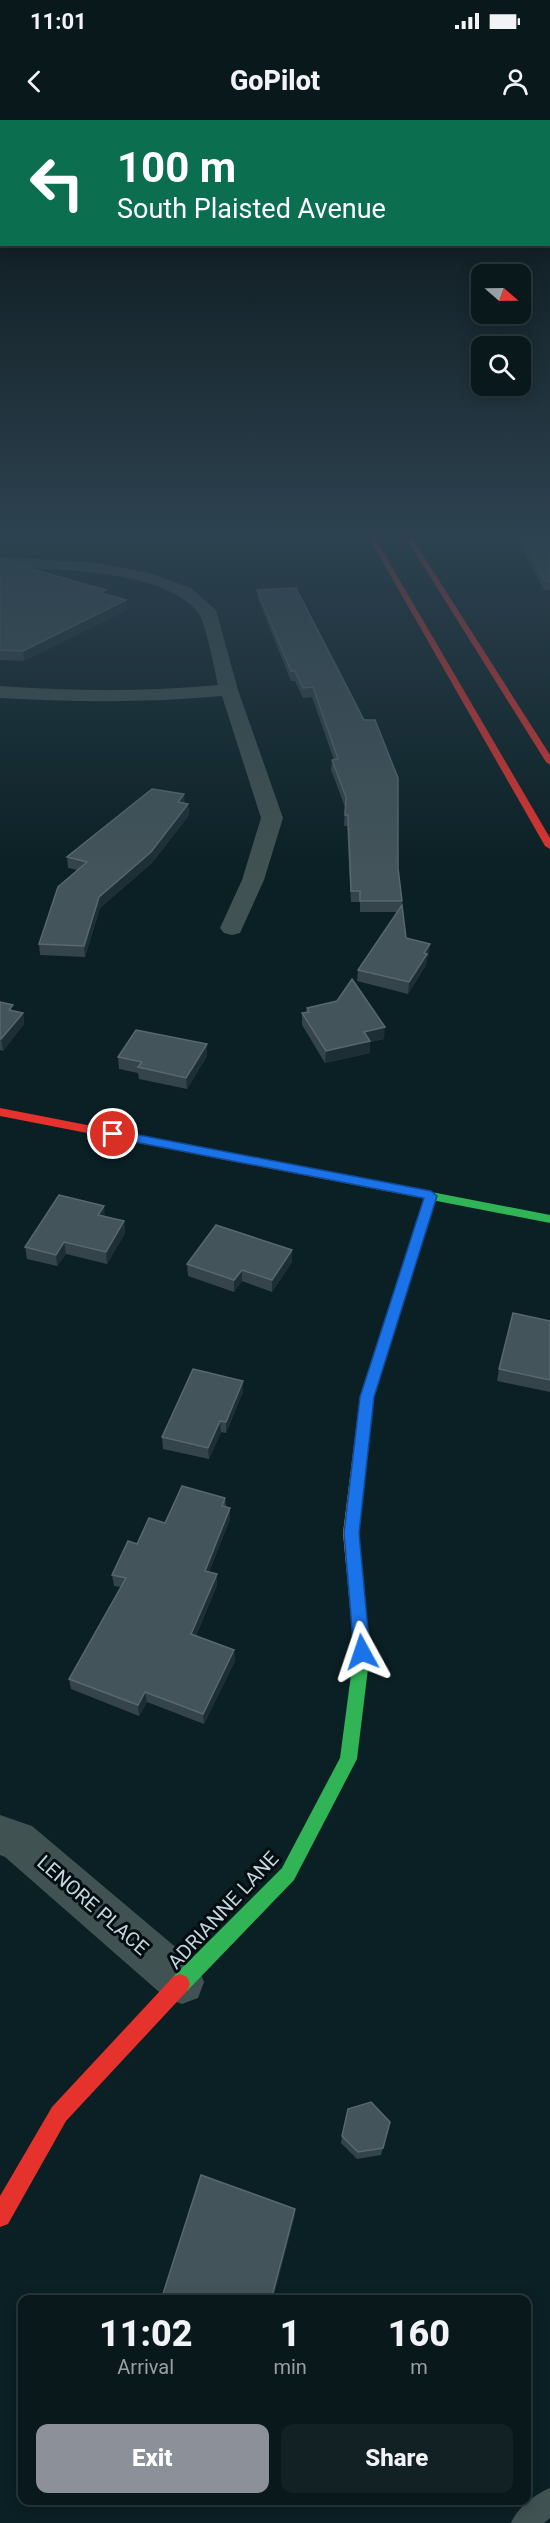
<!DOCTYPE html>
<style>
:root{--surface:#08181b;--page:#112124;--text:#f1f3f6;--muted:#98a0a3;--line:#29373a;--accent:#8c9099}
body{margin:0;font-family:Roboto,sans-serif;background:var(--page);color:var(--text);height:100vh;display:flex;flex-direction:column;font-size:22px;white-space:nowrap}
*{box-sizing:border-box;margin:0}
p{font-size:20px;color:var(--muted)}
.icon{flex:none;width:33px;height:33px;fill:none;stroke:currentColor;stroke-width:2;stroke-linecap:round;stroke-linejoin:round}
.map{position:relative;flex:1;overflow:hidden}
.details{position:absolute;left:18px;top:2175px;width:513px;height:210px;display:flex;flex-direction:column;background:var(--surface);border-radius:12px;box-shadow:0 3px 15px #0003,0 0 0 2px var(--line)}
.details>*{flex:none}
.hud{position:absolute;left:0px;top:0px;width:550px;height:126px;box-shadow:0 3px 15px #0003,0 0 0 2px var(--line);background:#0b6e4f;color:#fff;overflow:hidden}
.needle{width:39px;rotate:110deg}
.controls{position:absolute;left:471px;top:144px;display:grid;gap:12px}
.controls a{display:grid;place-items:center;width:60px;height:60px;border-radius:12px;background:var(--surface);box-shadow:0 3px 15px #0003,0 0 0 2px var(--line);font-size:30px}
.pin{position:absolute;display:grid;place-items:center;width:51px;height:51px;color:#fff;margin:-26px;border:3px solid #fff;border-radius:50%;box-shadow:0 2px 6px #0007}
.me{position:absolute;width:66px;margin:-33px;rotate:355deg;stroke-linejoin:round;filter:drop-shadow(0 0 4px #0008)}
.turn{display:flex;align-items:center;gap:21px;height:126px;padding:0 18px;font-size:27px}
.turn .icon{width:78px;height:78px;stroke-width:2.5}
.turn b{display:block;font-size:42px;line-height:51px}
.eta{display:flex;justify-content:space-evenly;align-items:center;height:102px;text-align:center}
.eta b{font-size:36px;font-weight:800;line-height:42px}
.action{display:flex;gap:12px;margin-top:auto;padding:12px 18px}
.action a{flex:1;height:69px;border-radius:12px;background:var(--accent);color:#fff;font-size:24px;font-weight:800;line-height:69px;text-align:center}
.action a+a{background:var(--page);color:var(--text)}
.status{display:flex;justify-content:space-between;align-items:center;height:42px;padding:0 30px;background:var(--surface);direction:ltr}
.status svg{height:16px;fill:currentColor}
header{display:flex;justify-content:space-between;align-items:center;height:78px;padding:0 18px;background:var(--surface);font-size:27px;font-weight:800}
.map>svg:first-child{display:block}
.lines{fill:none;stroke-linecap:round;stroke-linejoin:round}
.lane{fill:#415252;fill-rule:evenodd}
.street{fill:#415252;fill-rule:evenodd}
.fast{fill:#30b455;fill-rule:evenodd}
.slow{fill:#ff9f0a;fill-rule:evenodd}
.jam{fill:#e5322d;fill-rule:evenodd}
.wall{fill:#34444a}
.shaded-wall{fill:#1d2f34}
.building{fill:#43545a;stroke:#57686e;stroke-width:1.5}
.route{fill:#1a73e8;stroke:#114b97;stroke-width:1.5}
.labels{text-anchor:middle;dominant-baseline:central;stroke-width:6;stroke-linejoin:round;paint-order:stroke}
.near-street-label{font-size:20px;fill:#c3d7dc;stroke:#020d11}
</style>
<div class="status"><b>11:01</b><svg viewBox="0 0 49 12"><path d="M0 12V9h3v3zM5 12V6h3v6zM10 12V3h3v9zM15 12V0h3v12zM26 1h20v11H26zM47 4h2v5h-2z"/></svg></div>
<header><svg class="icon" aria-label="back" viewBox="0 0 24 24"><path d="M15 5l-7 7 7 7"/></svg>GoPilot<svg class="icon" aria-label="person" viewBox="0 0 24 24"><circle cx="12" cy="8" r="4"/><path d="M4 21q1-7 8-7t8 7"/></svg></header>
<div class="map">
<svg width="550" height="2403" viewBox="0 0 550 2403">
<rect width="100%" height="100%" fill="#0a2024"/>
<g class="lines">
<path class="lane" d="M 550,2368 L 550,2398 L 544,2403 L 511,2403 C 517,2388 535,2374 550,2368 Z"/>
<path class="street" d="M 0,437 L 99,443 L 149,453 L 191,468 L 216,490 L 238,570 L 283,698 L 264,760 L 240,813 L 232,815 L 224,813 L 220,808 L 242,760 L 261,698 L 222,576 C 147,583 75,582 0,578 L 0,566 C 74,571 145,572 218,565 C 215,551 205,499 197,491 C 160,448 53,450 0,447 Z
M 0,1695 L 32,1706 L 198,1846 L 204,1862 L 198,1878 L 182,1884 L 166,1878 L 5,1737 L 0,1735 Z"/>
<path class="fast" d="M 328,1052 L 550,1095 L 550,1103 L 324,1059 L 322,1056 L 324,1053 Z
M 354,1438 L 360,1440 L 362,1445 L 370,1532 L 357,1639 L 294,1760 L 187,1871 L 180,1874 L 173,1871 L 170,1864 L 173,1857 L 282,1748 L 340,1638 L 354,1532 L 346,1445 L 348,1440 Z"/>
<path class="slow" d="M 431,1072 L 437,1076 L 374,1277 L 359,1413 L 362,1445 L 360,1450 L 354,1452 L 348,1450 L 346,1445 L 343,1413 L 360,1277 L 425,1076 Z"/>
<path class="jam" d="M 369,418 L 375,418 L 550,718 L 550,729 L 545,726 Z
M 406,418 L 412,418 L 550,635 L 550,645 L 546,642 Z
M 0,988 L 328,1052 L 334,1056 L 328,1060 L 0,996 Z
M 180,1854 L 187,1857 L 190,1864 L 187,1871 L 66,2001 L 8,2104 L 0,2107 L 0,2076 L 52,1987 L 173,1857 Z"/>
</g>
<path class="wall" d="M 516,418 L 550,418 L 550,470 L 544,470 Z
M 0,440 L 126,480 L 127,490 L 24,541 L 0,540 Z
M 296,468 L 398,748 L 406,818 L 429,835 L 427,838 L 426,845 L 408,874 L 357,861 L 358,850 L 398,792 L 360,792 L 360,782 L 351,782 L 347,706 L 344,706 L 345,687 L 331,650 L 332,640 L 334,640 L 312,577 L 303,578 L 295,561 L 291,561 L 258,479 L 257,470 Z
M 185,684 L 188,684 L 189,695 L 152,743 L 100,788 L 85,837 L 40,835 L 39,824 L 77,750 L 68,748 L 67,737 Z
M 0,882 L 14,891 L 23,893 L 24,904 L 3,931 L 0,930 Z
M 307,888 L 384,919 L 370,922 L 370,933 L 325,943 L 302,905 L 302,893 L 306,892 Z
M 207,936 L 187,969 L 139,959 L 138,953 L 119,949 L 118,937 Z
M 105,1097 L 124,1101 L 125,1113 L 107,1144 L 66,1134 L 57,1146 L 27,1139 L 25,1127 Z
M 292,1130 L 292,1142 L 272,1172 L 242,1161 L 234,1172 L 188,1156 L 187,1144 Z
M 550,1201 L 550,1272 L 497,1261 L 499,1249 Z
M 243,1272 L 226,1313 L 221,1312 L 209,1339 L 163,1329 L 162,1317 Z
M 225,1378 L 226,1387 L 230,1399 L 209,1452 L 217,1454 L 217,1465 L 196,1516 L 234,1530 L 235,1541 L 204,1604 L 147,1582 L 139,1596 L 71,1569 L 69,1559 L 121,1467 L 114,1466 L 112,1455 L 137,1424 L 165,1403 Z
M 390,2002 L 381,2035 L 357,2039 L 341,2023 L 342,2016 Z"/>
<path class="shaded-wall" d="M 126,480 L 127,490 L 24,541 L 23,531 Z
M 184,674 L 185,685 L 178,682 Z
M 188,684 L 189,695 L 152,743 L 100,788 L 85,837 L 84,826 L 99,777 Z
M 430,824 L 429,835 L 427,838 L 426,845 L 408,874 L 409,862 Z
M 23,893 L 24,904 L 3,931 L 1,919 Z
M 385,907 L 384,919 L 370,922 L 370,933 L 325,943 L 326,931 L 364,912 Z
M 207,924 L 207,936 L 187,969 L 186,958 Z
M 104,1086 L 105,1097 L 98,1095 Z
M 124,1101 L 125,1113 L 107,1144 L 106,1132 Z
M 64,1122 L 66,1134 L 57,1146 L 56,1135 Z
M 292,1130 L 292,1142 L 272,1172 L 272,1160 Z
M 242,1150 L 242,1161 L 234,1172 L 234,1160 Z
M 243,1261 L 243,1272 L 226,1313 L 226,1302 Z
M 220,1301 L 221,1312 L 209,1339 L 208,1328 Z
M 230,1388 L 230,1399 L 205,1462 L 205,1451 Z
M 217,1454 L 217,1465 L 192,1525 L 191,1514 Z
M 234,1530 L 235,1541 L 204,1604 L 203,1594 Z
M 145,1572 L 147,1582 L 139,1596 L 138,1585 Z
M 295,2089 L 295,2096 L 273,2180 L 271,2180 Z"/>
<path class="building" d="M 522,418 L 550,418 L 550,461 L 545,461 Z
M 0,440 L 106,470 L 101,473 L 126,480 L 23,531 L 0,530 Z
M 296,468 L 364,600 L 375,600 L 398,658 L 398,748 L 402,781 L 360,781 L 360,771 L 351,771 L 348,695 L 345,695 L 346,677 L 332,640 L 338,639 L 313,567 L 303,568 L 295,551 L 291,551 L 257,470 Z
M 152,669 L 184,674 L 178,682 L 188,684 L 151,732 L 99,777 L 84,826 L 39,824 L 58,767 L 87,742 L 67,737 Z
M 402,785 L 406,818 L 430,824 L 424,833 L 427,834 L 409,862 L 358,850 Z
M 352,859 L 385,907 L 364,912 L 370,921 L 326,931 L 302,893 L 309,892 L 307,888 L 337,881 Z
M 0,882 L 13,885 L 9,890 L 23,893 L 1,919 L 0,919 Z
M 136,910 L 207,924 L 186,958 L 138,947 L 142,942 L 118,937 Z
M 59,1075 L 104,1086 L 98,1095 L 124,1101 L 106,1132 L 64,1122 L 56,1135 L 25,1127 Z
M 216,1105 L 292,1130 L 272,1160 L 242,1150 L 234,1160 L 187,1144 Z
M 513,1193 L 550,1201 L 550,1260 L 499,1249 Z
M 193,1249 L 243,1261 L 226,1302 L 220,1301 L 208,1328 L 162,1317 Z
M 182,1366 L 225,1378 L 222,1386 L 230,1388 L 205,1451 L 217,1454 L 191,1514 L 234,1530 L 203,1594 L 145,1572 L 138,1585 L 69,1559 L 126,1458 L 112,1455 L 128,1421 L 137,1424 L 149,1398 L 165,1403 Z
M 371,1982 L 390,2002 L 383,2028 L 358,2032 L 342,2016 L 348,1989 Z
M 201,2055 L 295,2089 L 271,2180 L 161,2180 Z"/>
<linearGradient id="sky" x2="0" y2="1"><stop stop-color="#061214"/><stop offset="0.55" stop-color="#2d4250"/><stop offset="1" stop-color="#2d4250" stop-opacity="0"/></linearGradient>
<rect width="550" height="755" fill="url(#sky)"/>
<path class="route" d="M 113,1010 L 431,1071 L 437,1076 L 374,1277 L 359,1413 L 370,1532 L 368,1537 L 362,1540 L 356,1537 L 354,1532 L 344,1413 L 360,1277 L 424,1078 L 109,1017 L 107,1014 Z"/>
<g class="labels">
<g class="near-street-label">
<text transform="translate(93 1785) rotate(41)">LENORE PLACE</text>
<text transform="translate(223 1790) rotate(-47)">ADRIANNE LANE</text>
</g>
</g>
</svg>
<div class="controls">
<a><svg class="needle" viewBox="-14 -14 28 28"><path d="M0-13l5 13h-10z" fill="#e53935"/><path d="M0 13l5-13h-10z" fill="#98a0a3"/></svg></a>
<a><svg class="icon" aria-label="search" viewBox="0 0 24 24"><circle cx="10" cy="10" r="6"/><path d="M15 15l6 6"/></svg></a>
</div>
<div class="pin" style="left:113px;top:1014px;background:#d93025"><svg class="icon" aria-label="arrive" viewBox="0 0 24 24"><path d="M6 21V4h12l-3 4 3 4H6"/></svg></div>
<svg class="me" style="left:362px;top:1532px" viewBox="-20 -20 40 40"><path d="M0-17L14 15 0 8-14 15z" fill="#1a73e8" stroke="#fff" stroke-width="4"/></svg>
<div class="hud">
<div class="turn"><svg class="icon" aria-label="left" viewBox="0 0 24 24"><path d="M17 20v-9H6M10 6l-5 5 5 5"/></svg><div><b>100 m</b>South Plaisted Avenue</div></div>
</div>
<section class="details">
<div class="eta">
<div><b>11:02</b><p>Arrival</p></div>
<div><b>1</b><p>min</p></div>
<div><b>160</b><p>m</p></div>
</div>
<div class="action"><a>Exit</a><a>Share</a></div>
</section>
</div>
